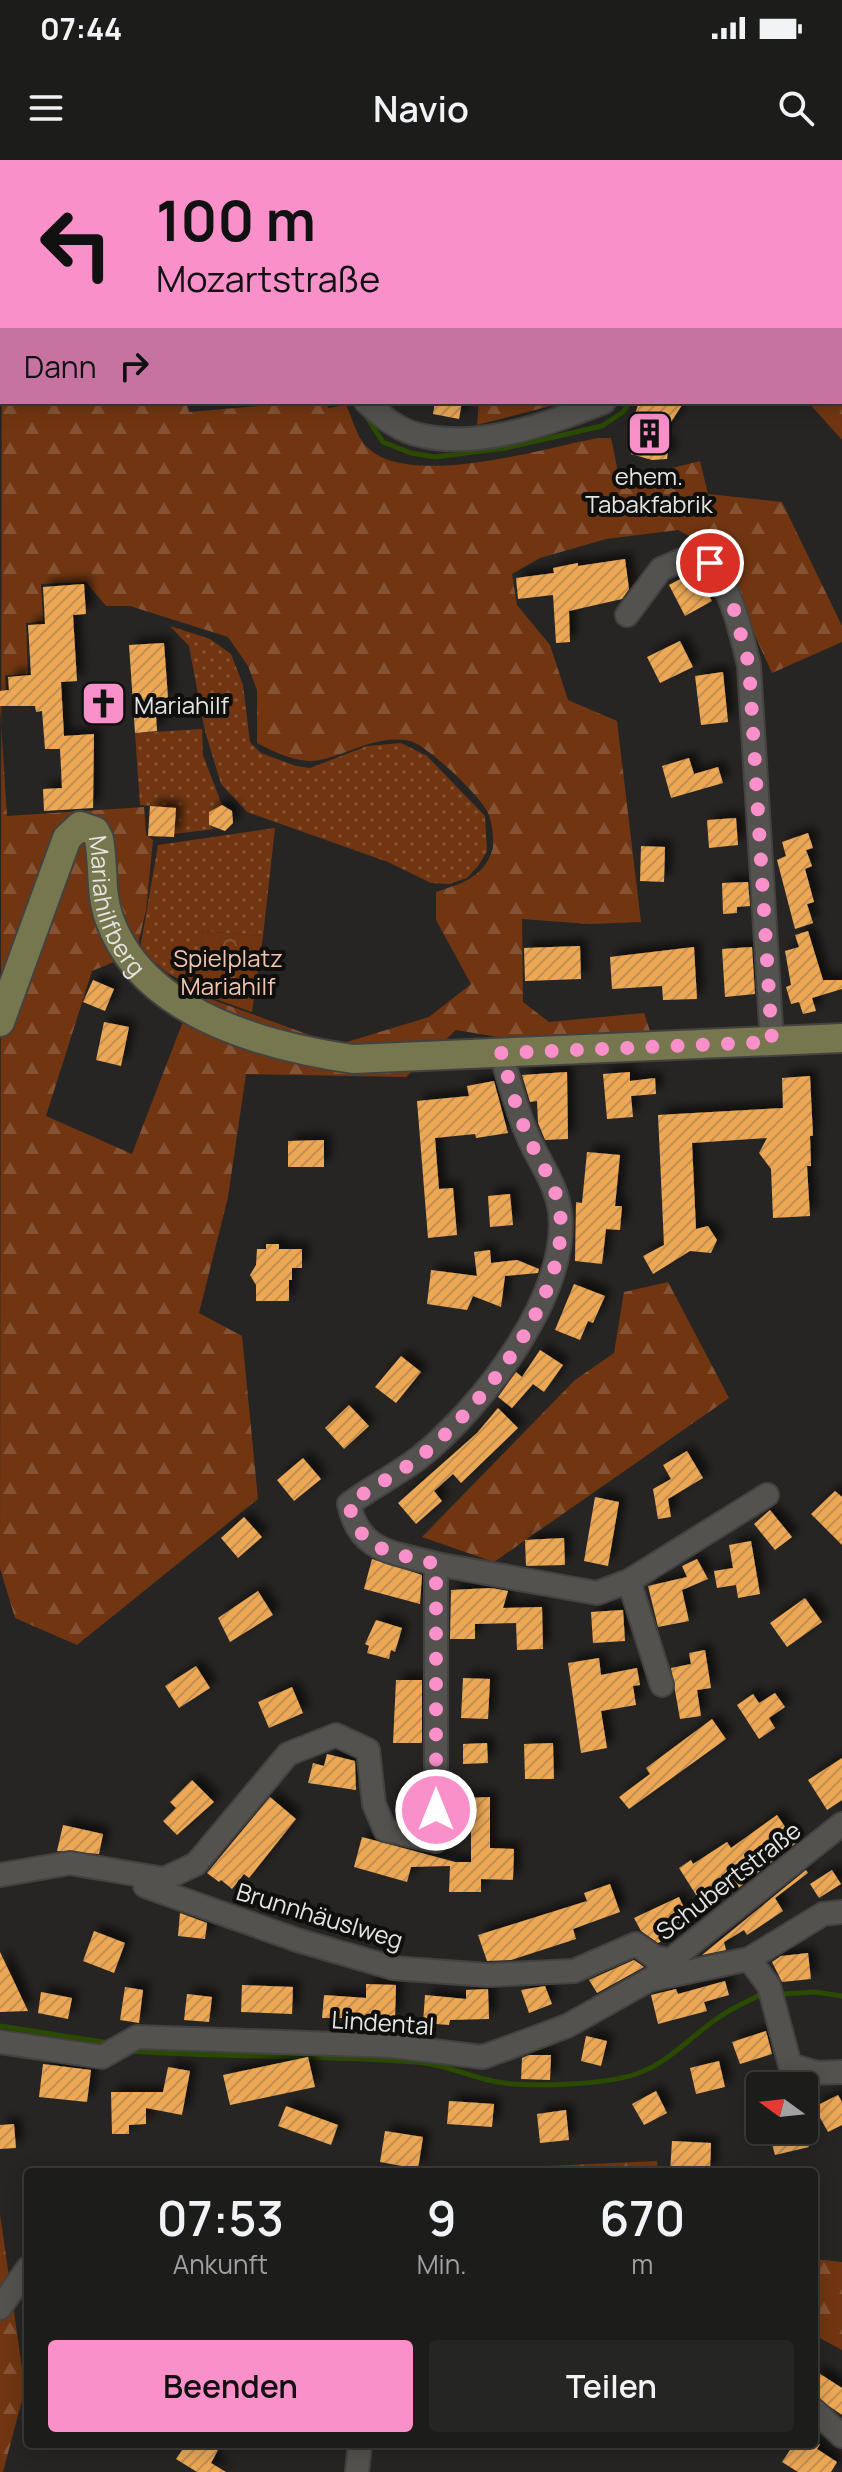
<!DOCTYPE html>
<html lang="de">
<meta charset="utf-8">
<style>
:root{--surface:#1c1c1a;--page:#252523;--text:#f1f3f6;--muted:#a0a1a2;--line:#3a3a39;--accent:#f990ca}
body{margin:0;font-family:Manrope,sans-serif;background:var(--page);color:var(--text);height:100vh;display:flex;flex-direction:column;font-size:30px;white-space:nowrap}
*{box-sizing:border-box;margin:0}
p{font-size:26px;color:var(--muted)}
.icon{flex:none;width:44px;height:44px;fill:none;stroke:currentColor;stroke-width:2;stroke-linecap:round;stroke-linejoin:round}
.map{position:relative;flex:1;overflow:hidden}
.drawer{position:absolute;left:24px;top:2008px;width:794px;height:280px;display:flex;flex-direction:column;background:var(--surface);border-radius:8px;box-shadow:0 4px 20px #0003,0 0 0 2px var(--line)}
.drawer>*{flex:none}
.top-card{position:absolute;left:0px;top:0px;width:842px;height:244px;box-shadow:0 4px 20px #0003,0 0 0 2px var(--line);background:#f990ca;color:#111;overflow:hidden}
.needle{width:52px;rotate:285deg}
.tools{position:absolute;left:746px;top:1912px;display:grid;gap:16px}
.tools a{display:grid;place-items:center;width:72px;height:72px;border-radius:8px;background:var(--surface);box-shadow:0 4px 20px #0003,0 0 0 2px var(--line);font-size:40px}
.pin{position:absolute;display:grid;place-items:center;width:68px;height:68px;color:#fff;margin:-34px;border:4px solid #fff;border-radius:50%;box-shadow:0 2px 8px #0007}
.me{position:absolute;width:88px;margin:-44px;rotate:0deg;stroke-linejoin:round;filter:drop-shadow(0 0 6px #0008)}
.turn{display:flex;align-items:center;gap:28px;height:168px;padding:0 24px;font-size:36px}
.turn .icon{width:104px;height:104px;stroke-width:2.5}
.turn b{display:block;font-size:56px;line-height:68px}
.then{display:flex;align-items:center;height:76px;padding:0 24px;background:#0003;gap:16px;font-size:30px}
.eta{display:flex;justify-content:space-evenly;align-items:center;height:136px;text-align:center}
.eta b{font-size:48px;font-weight:600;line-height:56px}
.button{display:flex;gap:16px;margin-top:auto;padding:16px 24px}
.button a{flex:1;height:92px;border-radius:8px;background:var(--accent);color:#111;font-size:32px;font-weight:600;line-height:92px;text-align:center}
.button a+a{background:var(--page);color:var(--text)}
.status{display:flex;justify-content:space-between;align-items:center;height:56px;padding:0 40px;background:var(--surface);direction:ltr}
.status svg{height:22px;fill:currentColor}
header{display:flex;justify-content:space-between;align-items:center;height:104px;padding:0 24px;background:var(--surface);font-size:36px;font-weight:600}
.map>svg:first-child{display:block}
.grass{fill:url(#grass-dots)}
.forest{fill:url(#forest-firs);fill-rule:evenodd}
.park{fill:url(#park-crowns)}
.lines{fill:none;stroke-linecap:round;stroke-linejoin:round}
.stream{stroke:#2a4a00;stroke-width:5}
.building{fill:url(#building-hatch);filter:url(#shadow)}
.minor-casing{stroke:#434240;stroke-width:26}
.major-casing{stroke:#434240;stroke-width:32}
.minor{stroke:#53524f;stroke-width:22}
.major{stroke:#76774e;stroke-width:28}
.route{stroke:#f990ca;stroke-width:14;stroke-dasharray:0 25.2}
.labels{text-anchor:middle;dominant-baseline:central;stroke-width:8;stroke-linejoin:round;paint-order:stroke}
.poi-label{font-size:24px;fill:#e6e5e3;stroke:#0f0f0d}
.street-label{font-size:24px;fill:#e6e5e3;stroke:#0f0f0d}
.park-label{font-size:24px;fill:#f3c4ac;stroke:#0f0f0d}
</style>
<div class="status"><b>07:44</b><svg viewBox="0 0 49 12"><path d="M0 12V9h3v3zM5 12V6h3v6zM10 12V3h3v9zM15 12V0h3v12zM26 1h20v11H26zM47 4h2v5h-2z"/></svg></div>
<header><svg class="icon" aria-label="menu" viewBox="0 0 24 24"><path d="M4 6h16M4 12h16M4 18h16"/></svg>Navio<svg class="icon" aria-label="search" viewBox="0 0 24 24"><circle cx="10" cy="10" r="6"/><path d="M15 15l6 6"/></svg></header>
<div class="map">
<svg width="842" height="2312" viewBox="0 0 842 2312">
<defs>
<pattern id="grass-dots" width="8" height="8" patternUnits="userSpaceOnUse" patternTransform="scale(2)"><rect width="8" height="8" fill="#713611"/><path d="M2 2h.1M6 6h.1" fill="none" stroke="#855334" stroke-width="1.8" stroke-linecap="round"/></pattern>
<pattern id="forest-firs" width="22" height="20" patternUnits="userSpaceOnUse" patternTransform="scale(2)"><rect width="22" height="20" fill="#713611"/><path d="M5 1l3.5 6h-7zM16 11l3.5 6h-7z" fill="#855334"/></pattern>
<pattern id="park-crowns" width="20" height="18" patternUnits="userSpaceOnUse" patternTransform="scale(2)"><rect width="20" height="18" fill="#713611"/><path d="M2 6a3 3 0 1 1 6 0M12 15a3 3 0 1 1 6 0" fill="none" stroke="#855334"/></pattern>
<pattern id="building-hatch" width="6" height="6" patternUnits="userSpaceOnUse" patternTransform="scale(2)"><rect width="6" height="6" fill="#eca855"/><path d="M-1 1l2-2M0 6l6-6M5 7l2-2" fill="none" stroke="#c28f51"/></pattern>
<filter id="shadow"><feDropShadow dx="7" dy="-7" stdDeviation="4" flood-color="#0009"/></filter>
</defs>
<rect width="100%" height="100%" fill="#262523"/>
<path class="grass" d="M 170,466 L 210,479 L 231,494 L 243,525 L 250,582 L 261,593 L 296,606 L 310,608 L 367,586 L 401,583 L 427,596 L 485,656 L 487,691 L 478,706 L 467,718 L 449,724 L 431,723 L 388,702 L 247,652 L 221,624 L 205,571 L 189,486 Z
M 202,569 L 203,595 L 222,645 L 209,665 L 214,669 L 174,674 L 175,648 L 140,645 L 135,573 Z
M 275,668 L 263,776 L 203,771 L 194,827 L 167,813 L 140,789 L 158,685 Z"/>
<path class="forest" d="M 171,0 L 842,0 L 842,99 L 840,2 Z
M 2,92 L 2,242 L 186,242 L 189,252 L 260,246 L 261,242 L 323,242 L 329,248 L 346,245 C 352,257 356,275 365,285 C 405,331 544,288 598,278 L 611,278 L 618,312 L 652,313 L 700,301 L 708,334 L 782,342 L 842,466 L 842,482 L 772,513 L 716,390 L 678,370 L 606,379 L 540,398 L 512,414 L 517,445 L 550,485 L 568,540 L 617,561 L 641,762 L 589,764 L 522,759 L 523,842 L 549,862 L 644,853 L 652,877 L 516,880 L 456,870 L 406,917 L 246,914 L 228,1037 L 199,1153 L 242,1176 L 258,1339 L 77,1485 L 15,1458 L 0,1408 ZM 86,422 L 106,446 L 130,446 L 228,477 L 248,506 L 257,530 L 257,583 C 272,591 291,600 309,601 C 337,602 373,573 410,581 C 427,585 484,639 489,655 C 492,664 495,683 492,691 C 483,718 460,724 436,732 L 436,760 L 471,824 L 429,857 L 337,885 L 194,833 L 132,994 L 46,956 L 92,811 L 136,793 L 146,750 L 153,680 L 146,675 L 144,647 L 7,656 L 0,546 L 7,546 L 5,515 L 28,514 L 26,463 L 43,461 L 41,424 Z
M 840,192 L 842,192 L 842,280 L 808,242 L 840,242 Z
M 479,242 L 566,242 L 477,265 Z
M 668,1122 L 729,1238 L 494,1402 L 422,1377 L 575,1220 L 614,1193 L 624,1132 Z
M 657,2001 L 658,2012 L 461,2010 Z
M 0,2054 L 25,2229 L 3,2312 L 0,2312 Z
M 814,2099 L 842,2102 L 842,2190 L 814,2175 Z"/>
<path class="park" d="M 203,771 L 263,776 L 252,852 L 193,831 Z"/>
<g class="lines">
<path class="stream" d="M 115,0 L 115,2
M 840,168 L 842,168
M 368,259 L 383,282 L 411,293 L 435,297 L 506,288 L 602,266 L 623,252 L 630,242
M 782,1834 L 815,1832 L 842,1836
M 0,1866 L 103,1882
M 131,1891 C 226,1898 321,1895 416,1902 C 443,1904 466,1915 492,1921 C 525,1928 604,1925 636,1914 C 671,1902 691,1875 721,1856 C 732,1848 746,1842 758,1836"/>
</g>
<path class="building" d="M 435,242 L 462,242 L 459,259 L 433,254 Z
M 639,242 L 684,242 L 658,282 L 669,283 L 667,299 L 652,300 L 631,294 L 636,264 L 632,263 Z
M 625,399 L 629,429 L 622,439 L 569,451 L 570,482 L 556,483 L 553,435 L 518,439 L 516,418 L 554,413 L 553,408 L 578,403 L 578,406 Z
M 695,411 L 712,441 L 685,456 L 669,425 Z
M 84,424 L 86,454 L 73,455 L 77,521 L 61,522 L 64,576 L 94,574 L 93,648 L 44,651 L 43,629 L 62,628 L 60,589 L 45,589 L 42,551 L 36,552 L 35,546 L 0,546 L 0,531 L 9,530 L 8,517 L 31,515 L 28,465 L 45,464 L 43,427 Z
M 680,481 L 693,507 L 660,523 L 647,497 Z
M 164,483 L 168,538 L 155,538 L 157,571 L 135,573 L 129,485 Z
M 723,512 L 728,562 L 701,565 L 695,516 Z
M 689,598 L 694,614 L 718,607 L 723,623 L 671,638 L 662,606 Z
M 222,645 L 232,651 L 233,663 L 225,671 L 209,665 L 209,652 Z
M 150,646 L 176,648 L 174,677 L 148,676 Z
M 736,658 L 738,685 L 709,688 L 707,660 Z
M 808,673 L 813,688 L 806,690 L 812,706 L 805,709 L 814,742 L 807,744 L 813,763 L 795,769 L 777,700 L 786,696 L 782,682 Z
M 641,686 L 665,687 L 664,722 L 640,721 Z
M 748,722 L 750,746 L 737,747 L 737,753 L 723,754 L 722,723 Z
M 808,771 L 823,820 L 842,820 L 842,829 L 812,838 L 816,851 L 803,854 L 799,842 L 791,844 L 786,827 L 791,825 L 785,791 L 799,787 L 795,775 Z
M 580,786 L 581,819 L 525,821 L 524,788 Z
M 694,787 L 697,839 L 663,840 L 662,826 L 612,829 L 610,797 Z
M 752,787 L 755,834 L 725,837 L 722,789 Z
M 93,820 L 114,829 L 105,851 L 83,842 Z
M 104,862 L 129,867 L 121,906 L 96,900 Z
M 567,912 L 568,979 L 545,980 L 538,963 L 537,941 L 530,942 L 522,915 Z
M 630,912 L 630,921 L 655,918 L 656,934 L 631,936 L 633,957 L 607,959 L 603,914 Z
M 810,916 L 813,976 L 810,976 L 811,1006 L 807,1006 L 810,1056 L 773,1058 L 771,1009 L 759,993 L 767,978 L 692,983 L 696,1069 L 708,1066 L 717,1080 L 711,1093 L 690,1091 L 653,1114 L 643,1096 L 664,1085 L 658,955 L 783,948 L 782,918 Z
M 494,921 L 508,973 L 476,978 L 475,974 L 435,978 L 439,1029 L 453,1028 L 457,1075 L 428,1078 L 417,941 L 469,936 L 467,926 Z
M 324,980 L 324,1007 L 288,1007 L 288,981 Z
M 587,992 L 620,995 L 615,1046 L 622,1046 L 620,1070 L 606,1069 L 602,1104 L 575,1101 L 576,1042 L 582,1043 Z
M 510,1034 L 513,1065 L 490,1067 L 488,1036 Z
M 266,1084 L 279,1084 L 279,1089 L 302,1089 L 302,1108 L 292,1108 L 292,1120 L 289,1120 L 289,1141 L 256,1141 L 256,1125 L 250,1115 L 256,1105 L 257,1089 L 266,1089 Z
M 490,1090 L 491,1103 L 517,1100 L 539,1109 L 538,1113 L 505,1116 L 501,1147 L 473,1136 L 467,1150 L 427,1144 L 431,1110 L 477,1116 L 474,1092 Z
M 574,1124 L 605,1136 L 593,1163 L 588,1161 L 580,1180 L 555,1170 Z
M 540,1190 L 563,1205 L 544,1232 L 533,1224 L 512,1248 L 498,1237 L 516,1212 L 522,1217 Z
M 401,1196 L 421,1212 L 396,1243 L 375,1227 Z
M 349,1245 L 369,1266 L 344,1289 L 325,1268 Z
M 498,1248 L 518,1268 L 461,1323 L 453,1314 L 434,1331 L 442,1341 L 416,1364 L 398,1343 L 477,1273 Z
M 687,1291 L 703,1318 L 668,1339 L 671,1357 L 658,1359 L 653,1329 L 671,1319 L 663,1305 Z
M 303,1298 L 321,1319 L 294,1341 L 277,1320 Z
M 835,1331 L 842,1337 L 842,1385 L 811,1354 Z
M 595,1337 L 619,1342 L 608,1406 L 584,1401 Z
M 770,1350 L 792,1377 L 775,1390 L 754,1364 Z
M 244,1357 L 262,1377 L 238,1398 L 221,1378 Z
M 564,1378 L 565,1405 L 526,1406 L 525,1380 Z
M 751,1381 L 760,1434 L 738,1438 L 736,1425 L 717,1428 L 714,1411 L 733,1408 L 729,1385 Z
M 372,1399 L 422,1415 L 420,1444 L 364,1429 Z
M 697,1399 L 708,1419 L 682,1430 L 689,1461 L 658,1467 L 648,1426 L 687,1417 L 682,1406 Z
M 491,1428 L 508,1431 L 503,1448 L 542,1447 L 543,1489 L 517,1490 L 516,1463 L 475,1464 L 475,1479 L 450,1479 L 451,1430 Z
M 258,1431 L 273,1455 L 230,1482 L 218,1458 Z
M 805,1438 L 822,1462 L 787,1487 L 770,1463 Z
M 623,1450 L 625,1481 L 593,1483 L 591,1452 Z
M 376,1460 L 402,1468 L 395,1492 L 391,1490 L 389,1499 L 367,1493 L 369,1486 L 365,1484 Z
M 705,1490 L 711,1528 L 697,1530 L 701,1556 L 680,1559 L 671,1508 L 691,1504 L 689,1493 Z
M 599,1498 L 601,1515 L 637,1508 L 640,1525 L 633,1526 L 636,1545 L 601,1551 L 607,1588 L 581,1593 L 568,1503 Z
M 196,1506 L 210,1528 L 179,1548 L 165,1526 Z
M 463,1518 L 490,1519 L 488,1559 L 461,1558 Z
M 396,1520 L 422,1520 L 422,1583 L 393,1583 Z
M 292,1527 L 303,1553 L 269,1568 L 258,1542 Z
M 775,1533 L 785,1547 L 769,1558 L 775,1568 L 759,1579 L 737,1545 L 753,1534 L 759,1543 Z
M 712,1559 L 726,1579 L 629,1649 L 619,1637 L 650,1614 L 646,1608 Z
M 487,1583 L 488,1603 L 463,1604 L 463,1584 Z
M 553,1583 L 554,1619 L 525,1619 L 524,1584 Z
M 327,1594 L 355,1601 L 356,1630 L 308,1623 L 313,1603 L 324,1606 Z
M 842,1598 L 842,1640 L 827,1650 L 808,1620 Z
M 192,1620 L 214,1642 L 177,1675 L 163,1661 L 176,1648 L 170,1642 Z
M 270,1637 L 296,1659 L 249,1718 L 244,1714 L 232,1729 L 221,1720 L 219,1722 L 207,1713 Z
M 490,1637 L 490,1688 L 514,1689 L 513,1720 L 481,1719 L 481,1732 L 449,1732 L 450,1706 L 411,1707 L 407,1722 L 354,1707 L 362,1677 L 455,1702 L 471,1702 L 471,1671 L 465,1671 L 465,1638 Z
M 777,1655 L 796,1683 L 732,1733 L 723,1722 L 698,1738 L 679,1708 L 691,1700 L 693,1704 L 727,1682 L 731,1688 Z
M 63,1665 L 103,1674 L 99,1694 L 57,1691 Z
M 806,1710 L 808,1713 L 775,1738 L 783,1751 L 747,1775 L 744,1770 L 724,1782 L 726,1790 L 702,1795 Z
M 832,1710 L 841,1724 L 819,1738 L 810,1724 Z
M 610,1724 L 620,1752 L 573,1769 L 576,1779 L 511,1800 L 487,1801 L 478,1775 L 587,1741 L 584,1733 Z
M 679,1737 L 692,1765 L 658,1783 L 641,1771 L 634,1758 Z
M 180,1753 L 207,1763 L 205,1779 L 178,1776 Z
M 94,1771 L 125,1783 L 114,1813 L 83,1801 Z
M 0,1792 L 28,1851 L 0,1852 Z
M 808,1793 L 811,1819 L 782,1822 L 772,1802 L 781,1796 Z
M 634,1800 L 644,1807 L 597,1833 L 589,1820 Z
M 725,1821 L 729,1835 L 704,1842 L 707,1851 L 658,1864 L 651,1835 L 676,1829 L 678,1834 Z
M 366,1824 L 396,1825 L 395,1858 L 322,1858 L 324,1835 L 366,1838 Z
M 242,1825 L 293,1827 L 292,1854 L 241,1852 Z
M 545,1826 L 552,1844 L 529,1853 L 521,1830 Z
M 125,1827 L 143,1830 L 139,1863 L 120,1860 Z
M 488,1829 L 489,1859 L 450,1860 L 449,1865 L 423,1863 L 425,1835 L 466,1839 L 466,1830 Z
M 41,1832 L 72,1838 L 68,1859 L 38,1853 Z
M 187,1834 L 212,1837 L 209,1862 L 184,1860 Z
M 766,1871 L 772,1894 L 740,1904 L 732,1882 Z
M 586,1876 L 607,1881 L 601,1906 L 581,1901 Z
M 529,1895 L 551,1895 L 550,1920 L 521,1919 L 522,1898 Z
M 308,1897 L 315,1927 L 230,1945 L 223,1915 Z
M 719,1901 L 725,1927 L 696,1934 L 690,1908 Z
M 43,1904 L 91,1910 L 87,1942 L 39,1937 Z
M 168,1907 L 190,1911 L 182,1955 L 146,1948 L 146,1964 L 129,1965 L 129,1974 L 112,1974 L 111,1932 L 163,1932 Z
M 656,1931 L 667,1953 L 644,1965 L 632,1944 Z
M 838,1935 L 842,1942 L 842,1965 L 828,1972 L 814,1947 Z
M 449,1941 L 494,1944 L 492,1967 L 447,1964 Z
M 286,1946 L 338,1965 L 331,1985 L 278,1966 Z
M 566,1950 L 569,1980 L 540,1983 L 537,1954 Z
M 14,1964 L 16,1988 L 0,1989 L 0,1965 Z
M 768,1970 L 805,1970 L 809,1987 L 775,1995 Z
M 385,1971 L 423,1977 L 418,2009 L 380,2002 Z
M 672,1981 L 711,1983 L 710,2012 L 670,2012 Z
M 814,2210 L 842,2228 L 842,2255 L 814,2236 Z
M 186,2284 L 208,2284 L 218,2290 L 211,2303 L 226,2312 L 197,2312 L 176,2299 Z
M 794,2284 L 820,2284 L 817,2289 L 837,2302 L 831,2312 L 798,2312 L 782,2302 Z"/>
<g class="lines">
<defs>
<path id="minor" d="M 102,0 L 102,2
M 840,155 L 842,155
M 366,242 C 379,254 394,267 412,273 C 474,292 547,264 604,242
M 627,455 L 661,409 L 696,394 C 731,417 739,467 749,505 L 772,882
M 436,1404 L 597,1433 L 629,1421 L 662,1525
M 629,1421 L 767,1335
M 0,1715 L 70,1703 L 164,1719 L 196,1704 L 288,1594 L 336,1575 L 368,1590 L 374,1644 L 385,1670 L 436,1681 L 436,1404 C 394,1392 359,1393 349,1344 C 372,1327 398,1314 420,1297 C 481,1248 570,1135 560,1052 C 556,1022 538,1001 527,974 C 516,949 509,920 501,893
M 145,1726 L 297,1780 L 393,1808 L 487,1815 L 574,1811 L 636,1784 L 654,1797 L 667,1800
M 749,1799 L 769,1826 L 790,1905 L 817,1913 L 842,1912
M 658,1810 L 842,1664
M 0,1882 L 102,1897 L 137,1877 L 392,1886 L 483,1897 L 567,1866 L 649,1820 L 749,1799 L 823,1754 L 842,1752
M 0,2148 L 28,2108
M 814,2250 L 842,2276
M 357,2312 L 360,2284"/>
<g id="major">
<path id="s1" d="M 0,862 L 67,678 L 80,666 L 95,671 L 99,679 C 104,706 100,733 109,758 C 142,854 264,886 353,899 L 842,878"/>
</g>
</defs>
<use href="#minor" class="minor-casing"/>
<use href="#major" class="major-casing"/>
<use href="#minor" class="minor"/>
<use href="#major" class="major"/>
</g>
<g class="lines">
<path class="route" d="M 436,1650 L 436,1404 C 394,1392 359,1393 349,1344 C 371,1327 398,1314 420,1297 C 481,1247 570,1136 560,1052 C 556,1022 538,1001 527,974 C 516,949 509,920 501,893 L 772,882 L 749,505 L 733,446 L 710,403"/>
</g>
<defs>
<symbol id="building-square" viewBox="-11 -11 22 22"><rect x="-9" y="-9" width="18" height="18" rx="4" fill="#f990ca" stroke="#0f0f0d"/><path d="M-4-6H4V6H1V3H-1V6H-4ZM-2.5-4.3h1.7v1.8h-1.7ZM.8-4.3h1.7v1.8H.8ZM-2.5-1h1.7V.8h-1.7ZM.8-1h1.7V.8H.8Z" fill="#111"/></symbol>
<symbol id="church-square" viewBox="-11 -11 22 22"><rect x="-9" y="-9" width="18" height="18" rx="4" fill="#f990ca" stroke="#0f0f0d"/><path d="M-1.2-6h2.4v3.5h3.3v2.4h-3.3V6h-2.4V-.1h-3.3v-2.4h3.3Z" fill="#111"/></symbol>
</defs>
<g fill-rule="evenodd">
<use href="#building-square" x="624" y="248" width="51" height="51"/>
<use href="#church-square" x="78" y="518" width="51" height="51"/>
</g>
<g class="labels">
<g class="poi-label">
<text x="649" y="315">ehem.<tspan x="649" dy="28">Tabakfabrik</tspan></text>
<text x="134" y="544" text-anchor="start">Mariahilf</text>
</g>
<g class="street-label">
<text stroke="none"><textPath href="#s1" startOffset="308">Mariahilfberg</textPath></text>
<text transform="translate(728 1720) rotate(-38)">Schubertstraße</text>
<text transform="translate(320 1755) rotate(17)">Brunnhäuslweg</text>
<text transform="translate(383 1862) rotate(4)">Lindental</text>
</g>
<g class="park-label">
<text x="228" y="797">Spielplatz<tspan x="228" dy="28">Mariahilf</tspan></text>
</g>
</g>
</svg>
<div class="tools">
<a><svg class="needle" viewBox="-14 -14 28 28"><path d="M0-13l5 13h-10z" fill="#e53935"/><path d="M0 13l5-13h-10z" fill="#a0a1a2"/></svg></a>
</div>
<div class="pin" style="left:710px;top:403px;background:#d93025"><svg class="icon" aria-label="arrive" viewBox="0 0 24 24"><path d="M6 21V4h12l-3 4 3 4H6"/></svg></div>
<svg class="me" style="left:436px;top:1650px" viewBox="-20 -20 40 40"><circle r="17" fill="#f990ca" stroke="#fff" stroke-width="3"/><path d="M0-11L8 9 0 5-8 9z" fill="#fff"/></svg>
<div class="top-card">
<div class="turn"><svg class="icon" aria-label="left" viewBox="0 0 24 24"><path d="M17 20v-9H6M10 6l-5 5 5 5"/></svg><div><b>100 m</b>Mozartstraße</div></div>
<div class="then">Dann<svg class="icon" aria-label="right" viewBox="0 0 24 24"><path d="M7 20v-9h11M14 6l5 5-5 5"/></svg></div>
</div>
<section class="drawer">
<div class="eta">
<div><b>07:53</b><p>Ankunft</p></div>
<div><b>9</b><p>Min.</p></div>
<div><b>670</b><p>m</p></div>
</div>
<div class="button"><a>Beenden</a><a>Teilen</a></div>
</section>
</div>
